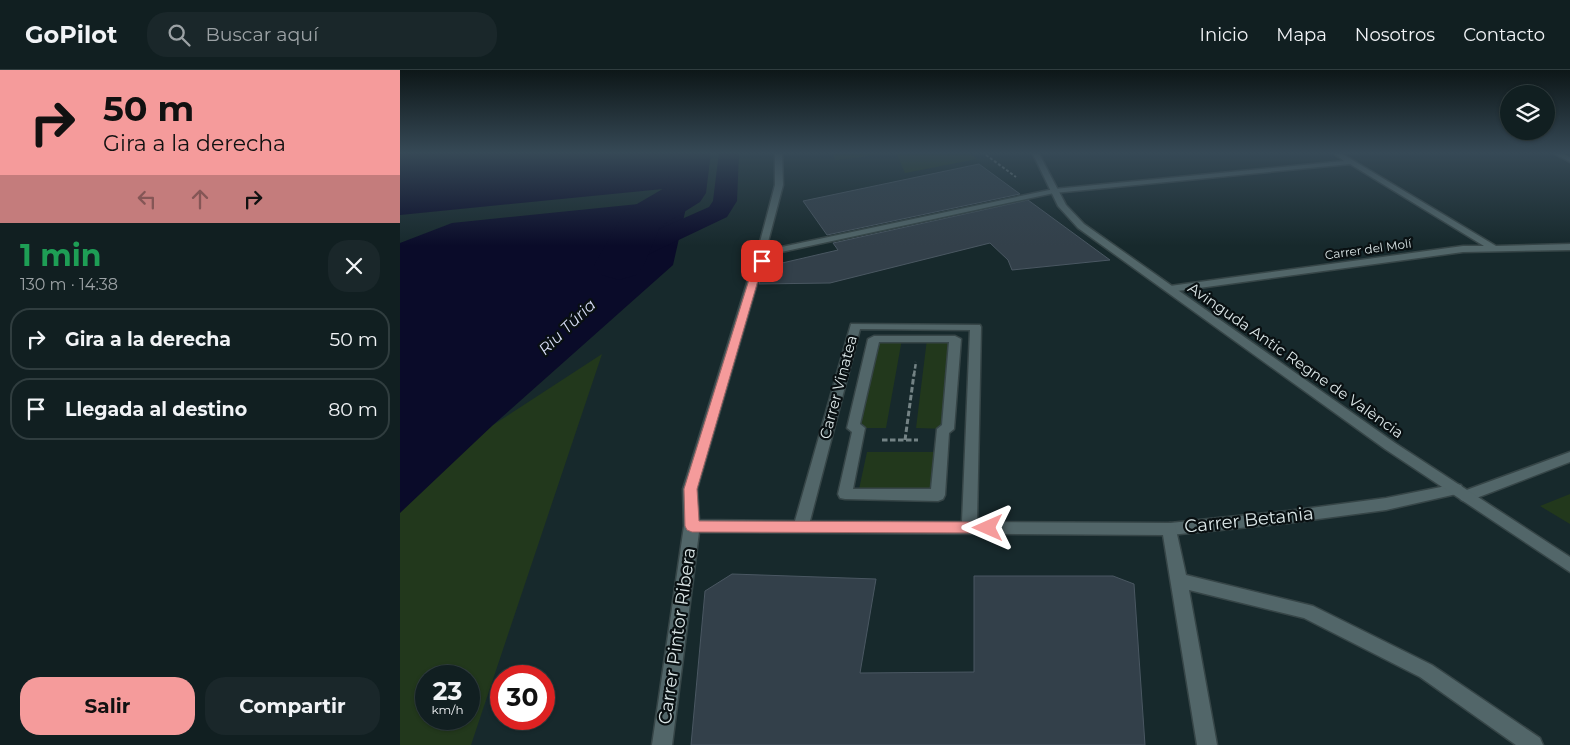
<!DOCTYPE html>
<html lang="es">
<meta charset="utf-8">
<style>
:root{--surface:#111f21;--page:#1a272a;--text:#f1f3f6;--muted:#9ca2a5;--line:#303d3f;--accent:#f59b9b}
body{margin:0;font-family:Montserrat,sans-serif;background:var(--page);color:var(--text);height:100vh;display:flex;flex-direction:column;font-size:19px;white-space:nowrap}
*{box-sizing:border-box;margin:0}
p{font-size:16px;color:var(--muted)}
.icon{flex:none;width:28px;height:28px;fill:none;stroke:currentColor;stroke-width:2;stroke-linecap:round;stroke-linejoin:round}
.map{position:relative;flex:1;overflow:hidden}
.drawer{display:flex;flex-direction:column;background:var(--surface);width:400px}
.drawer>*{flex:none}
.top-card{background:#f59b9b;color:#111;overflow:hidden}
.fabs{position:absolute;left:1100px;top:15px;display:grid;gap:10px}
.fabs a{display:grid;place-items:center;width:55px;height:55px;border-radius:50%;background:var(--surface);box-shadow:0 1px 4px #0004,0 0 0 1px var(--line);font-size:25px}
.speed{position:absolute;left:15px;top:595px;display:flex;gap:10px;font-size:25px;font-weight:700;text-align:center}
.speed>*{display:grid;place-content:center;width:65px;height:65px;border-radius:50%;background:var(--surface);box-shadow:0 1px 4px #0004,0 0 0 1px var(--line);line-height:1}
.speed small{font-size:12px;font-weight:400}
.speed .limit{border:8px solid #d22;background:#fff;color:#111}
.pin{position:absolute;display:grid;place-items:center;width:42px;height:42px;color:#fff;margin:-21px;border-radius:10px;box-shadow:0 2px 8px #0006}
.me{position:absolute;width:55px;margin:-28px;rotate:270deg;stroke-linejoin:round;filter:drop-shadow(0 0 4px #0008)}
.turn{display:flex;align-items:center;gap:18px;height:105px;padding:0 20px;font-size:22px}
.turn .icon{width:65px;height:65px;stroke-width:2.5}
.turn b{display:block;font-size:35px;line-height:42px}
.lanes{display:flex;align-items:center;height:48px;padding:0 20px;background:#0003;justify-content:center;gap:25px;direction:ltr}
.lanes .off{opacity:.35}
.round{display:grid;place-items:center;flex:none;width:52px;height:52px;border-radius:20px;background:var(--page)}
.summary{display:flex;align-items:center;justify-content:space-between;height:85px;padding:0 20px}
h1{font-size:30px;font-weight:700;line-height:38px;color:#1e9e55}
.action{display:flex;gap:10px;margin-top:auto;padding:10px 20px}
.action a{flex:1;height:58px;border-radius:20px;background:var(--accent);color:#111;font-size:20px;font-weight:700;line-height:58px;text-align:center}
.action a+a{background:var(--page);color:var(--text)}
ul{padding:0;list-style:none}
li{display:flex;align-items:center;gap:15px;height:62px;margin:0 10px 8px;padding:0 10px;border:2px solid var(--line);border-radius:20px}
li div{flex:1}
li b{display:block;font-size:19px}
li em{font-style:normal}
header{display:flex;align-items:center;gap:30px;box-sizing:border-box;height:70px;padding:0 25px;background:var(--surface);border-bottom:1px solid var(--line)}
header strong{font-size:24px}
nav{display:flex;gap:28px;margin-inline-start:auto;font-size:18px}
.search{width:350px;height:45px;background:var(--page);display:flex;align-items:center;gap:12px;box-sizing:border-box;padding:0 18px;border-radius:20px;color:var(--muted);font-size:19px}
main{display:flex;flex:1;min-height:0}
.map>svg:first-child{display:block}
.green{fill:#22381c;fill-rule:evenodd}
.water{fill:#0a0b29}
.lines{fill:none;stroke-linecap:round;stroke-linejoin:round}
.canal{fill:#0a0b29;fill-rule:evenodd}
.river{fill:#0a0b29;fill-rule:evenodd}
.building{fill:#33404a;stroke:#4a5762}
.pedestrian-casing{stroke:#364547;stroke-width:3}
.minor-casing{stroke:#364547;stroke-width:3}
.tertiary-casing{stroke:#364547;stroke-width:3}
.path-far2{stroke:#748385;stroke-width:2;stroke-dasharray:3 2;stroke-linecap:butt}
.path-far1{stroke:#748385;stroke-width:2.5;stroke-dasharray:4.5 2;stroke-linecap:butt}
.path{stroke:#748385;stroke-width:3;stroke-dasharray:5.5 2.5;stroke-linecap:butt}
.pedestrian{fill:#526669;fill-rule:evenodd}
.minor{fill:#526669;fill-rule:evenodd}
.tertiary{fill:#526669;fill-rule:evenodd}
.route{fill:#f59b9b;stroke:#9f6565}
.labels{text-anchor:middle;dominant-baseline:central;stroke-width:4.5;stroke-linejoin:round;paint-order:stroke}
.far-street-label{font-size:12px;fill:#dbe6e7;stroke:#091012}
.street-label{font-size:15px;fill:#dbe6e7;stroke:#091012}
.water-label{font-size:16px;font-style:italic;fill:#d6dbf4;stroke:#091012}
.near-street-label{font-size:18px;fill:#dbe6e7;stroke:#091012}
</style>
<header>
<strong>GoPilot</strong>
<div class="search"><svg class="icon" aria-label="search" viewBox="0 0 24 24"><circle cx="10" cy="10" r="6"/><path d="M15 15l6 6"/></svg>Buscar aquí</div>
<nav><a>Inicio</a><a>Mapa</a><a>Nosotros</a><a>Contacto</a></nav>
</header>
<main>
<section class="drawer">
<div class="top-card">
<div class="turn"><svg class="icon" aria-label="right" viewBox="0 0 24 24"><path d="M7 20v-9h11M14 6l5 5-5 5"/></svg><div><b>50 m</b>Gira a la derecha</div></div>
<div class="lanes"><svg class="icon off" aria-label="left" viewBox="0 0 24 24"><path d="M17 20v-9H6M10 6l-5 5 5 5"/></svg><svg class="icon off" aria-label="ahead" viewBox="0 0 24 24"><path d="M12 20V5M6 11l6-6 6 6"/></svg><svg class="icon" aria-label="right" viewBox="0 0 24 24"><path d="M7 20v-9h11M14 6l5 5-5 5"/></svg></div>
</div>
<div class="summary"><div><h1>1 min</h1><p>130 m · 14:38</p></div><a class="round"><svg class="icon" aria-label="close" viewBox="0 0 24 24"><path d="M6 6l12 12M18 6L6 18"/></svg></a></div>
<ul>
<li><svg class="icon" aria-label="right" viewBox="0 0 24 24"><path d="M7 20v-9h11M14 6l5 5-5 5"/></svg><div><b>Gira a la derecha</b></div><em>50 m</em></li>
<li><svg class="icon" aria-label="arrive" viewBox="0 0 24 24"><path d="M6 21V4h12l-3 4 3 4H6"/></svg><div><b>Llegada al destino</b></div><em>80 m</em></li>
</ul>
<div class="action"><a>Salir</a><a>Compartir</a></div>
</section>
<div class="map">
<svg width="1170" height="675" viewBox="0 0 1170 675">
<rect width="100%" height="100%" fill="#17292c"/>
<path class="green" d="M 433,82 L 489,82 L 490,83 L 438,90 L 435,90 Z
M 496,82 L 568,82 L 577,89 L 505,103 Z
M 474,269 L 502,269 L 486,358 L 453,358 Z
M 527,269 L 555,269 L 548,359 L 516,358 Z
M 202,284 L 71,675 L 0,675 L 0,435 L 93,355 ZM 26,606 L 69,606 L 69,649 L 26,649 Z
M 467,382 L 542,382 L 538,425 L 458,424 Z
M 1170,424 L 1170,454 L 1140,436 Z"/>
<path class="water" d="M 0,82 L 298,82 L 292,122 L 279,124 L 280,115 L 274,116 L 273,118 L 0,145 Z
M 288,129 L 273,195 L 93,355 L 0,443 L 0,173 L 52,153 Z"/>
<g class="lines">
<path class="canal" d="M 319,82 L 337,82 L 339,84 L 337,131 L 327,147 L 243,187 L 233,189 L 223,187 L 219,181 L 223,175 L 309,137 L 313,131 Z"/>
<path class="river" d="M 275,82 L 311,82 L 306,123 L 300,132 L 260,157 L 244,195 L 236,205 L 219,210 L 202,205 L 194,195 L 225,141 L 266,117 Z"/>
</g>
<path class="building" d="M 579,94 L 620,124 L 427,165 L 403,131 Z
M 628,130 L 710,190 L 612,200 L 608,190 L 590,173 L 430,213 L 359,214 L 365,197 L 438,180 L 433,173 Z
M 332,504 L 476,509 L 460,603 L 574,602 L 574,506 L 713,506 L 734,514 L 745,675 L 291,675 L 305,521 Z"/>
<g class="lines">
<defs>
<path id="pedestrian" d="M 474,266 L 555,266 L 561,269 L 554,359 L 549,363 L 545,425 L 543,429 L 538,431 L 445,429 L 440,428 L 438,424 L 452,362 L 447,358 L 468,269 ZM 479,272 L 549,272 L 542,355 L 537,359 L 531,419 L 453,419 L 465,358 L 460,354 Z
M 1056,414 L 1061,415 L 1063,419 L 1061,423 L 986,440 L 888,453 L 770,465 L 765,463 L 762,459 L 765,455 L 770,453 L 888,441 L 986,428 Z"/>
<path id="minor" d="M 375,82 L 382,82 L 383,115 L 368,172 L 372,179 L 654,119 L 944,91 L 932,82 L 939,82 L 1096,176 L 1170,174 L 1170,180 L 1063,182 L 770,222 L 765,219 L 770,216 L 1063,176 L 1084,176 L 950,94 L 654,123 L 372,184 L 361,200 L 297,419 L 299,450 L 395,451 L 451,254 L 580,255 L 581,257 L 577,452 L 770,453 L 775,455 L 786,505 L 913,536 L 1032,595 L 1140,668 L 1143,675 L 1116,675 L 1020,607 L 904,548 L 789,520 L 817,675 L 797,675 L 763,465 L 299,462 L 272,675 L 252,675 L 284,456 L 283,419 L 351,200 L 364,182 L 360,172 L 375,115 ZM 460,259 L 570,260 L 562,452 L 410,451 Z
M 1151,82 L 1160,82 L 1170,87 L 1170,92 Z
M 1170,382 L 1170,392 L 1066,432 L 1061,430 L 1059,426 L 1061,422 Z"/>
<path id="tertiary" d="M 632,82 L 638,82 L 666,135 L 684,154 L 995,373 L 1170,487 L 1170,502 L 985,379 L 678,158 L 658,136 Z"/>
</defs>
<use href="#pedestrian" class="pedestrian-casing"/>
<use href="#minor" class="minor-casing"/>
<use href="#tertiary" class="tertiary-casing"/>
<path class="path-far2" d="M 582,82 L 616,107"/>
<path class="path-far1" d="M 514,305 L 516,292"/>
<path class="path" d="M 482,370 L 518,370
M 505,370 L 514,304"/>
<use href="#pedestrian" class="pedestrian"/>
<use href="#minor" class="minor"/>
<use href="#tertiary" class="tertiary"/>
</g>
<linearGradient id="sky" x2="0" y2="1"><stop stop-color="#0d1718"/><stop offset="0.47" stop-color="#364956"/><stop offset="1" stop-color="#364956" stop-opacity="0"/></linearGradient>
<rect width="1170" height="176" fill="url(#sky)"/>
<path class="route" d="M 362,189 L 367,191 L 361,200 L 297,419 L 299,451 L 588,452 L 593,454 L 595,458 L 593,462 L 588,463 L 292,462 L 287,460 L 285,456 L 284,419 L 352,200 L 359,190 Z"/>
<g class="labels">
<g class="far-street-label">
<text transform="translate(968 179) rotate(-8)">Carrer del Molí</text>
</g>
<g class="street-label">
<text transform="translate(896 290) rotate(35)">Avinguda Antic Regne de València</text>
<text transform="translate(438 317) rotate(-75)">Carrer Vinatea</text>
</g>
<g class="water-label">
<text transform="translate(167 257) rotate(-44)">Riu Túria</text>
</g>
<g class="near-street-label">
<text transform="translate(849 450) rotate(-6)">Carrer Betania</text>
<text transform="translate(277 566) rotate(-82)">Carrer Pintor Ribera</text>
</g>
</g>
</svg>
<div class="fabs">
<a><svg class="icon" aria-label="layers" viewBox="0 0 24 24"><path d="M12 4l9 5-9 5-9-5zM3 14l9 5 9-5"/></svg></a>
</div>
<div class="speed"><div>23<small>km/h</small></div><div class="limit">30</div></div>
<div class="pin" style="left:362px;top:191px;background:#d93025"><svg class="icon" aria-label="arrive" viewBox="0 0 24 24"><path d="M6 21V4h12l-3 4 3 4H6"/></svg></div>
<svg class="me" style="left:588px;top:458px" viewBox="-20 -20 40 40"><path d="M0-17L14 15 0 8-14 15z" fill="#f59b9b" stroke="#fff" stroke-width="4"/></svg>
</div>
</main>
